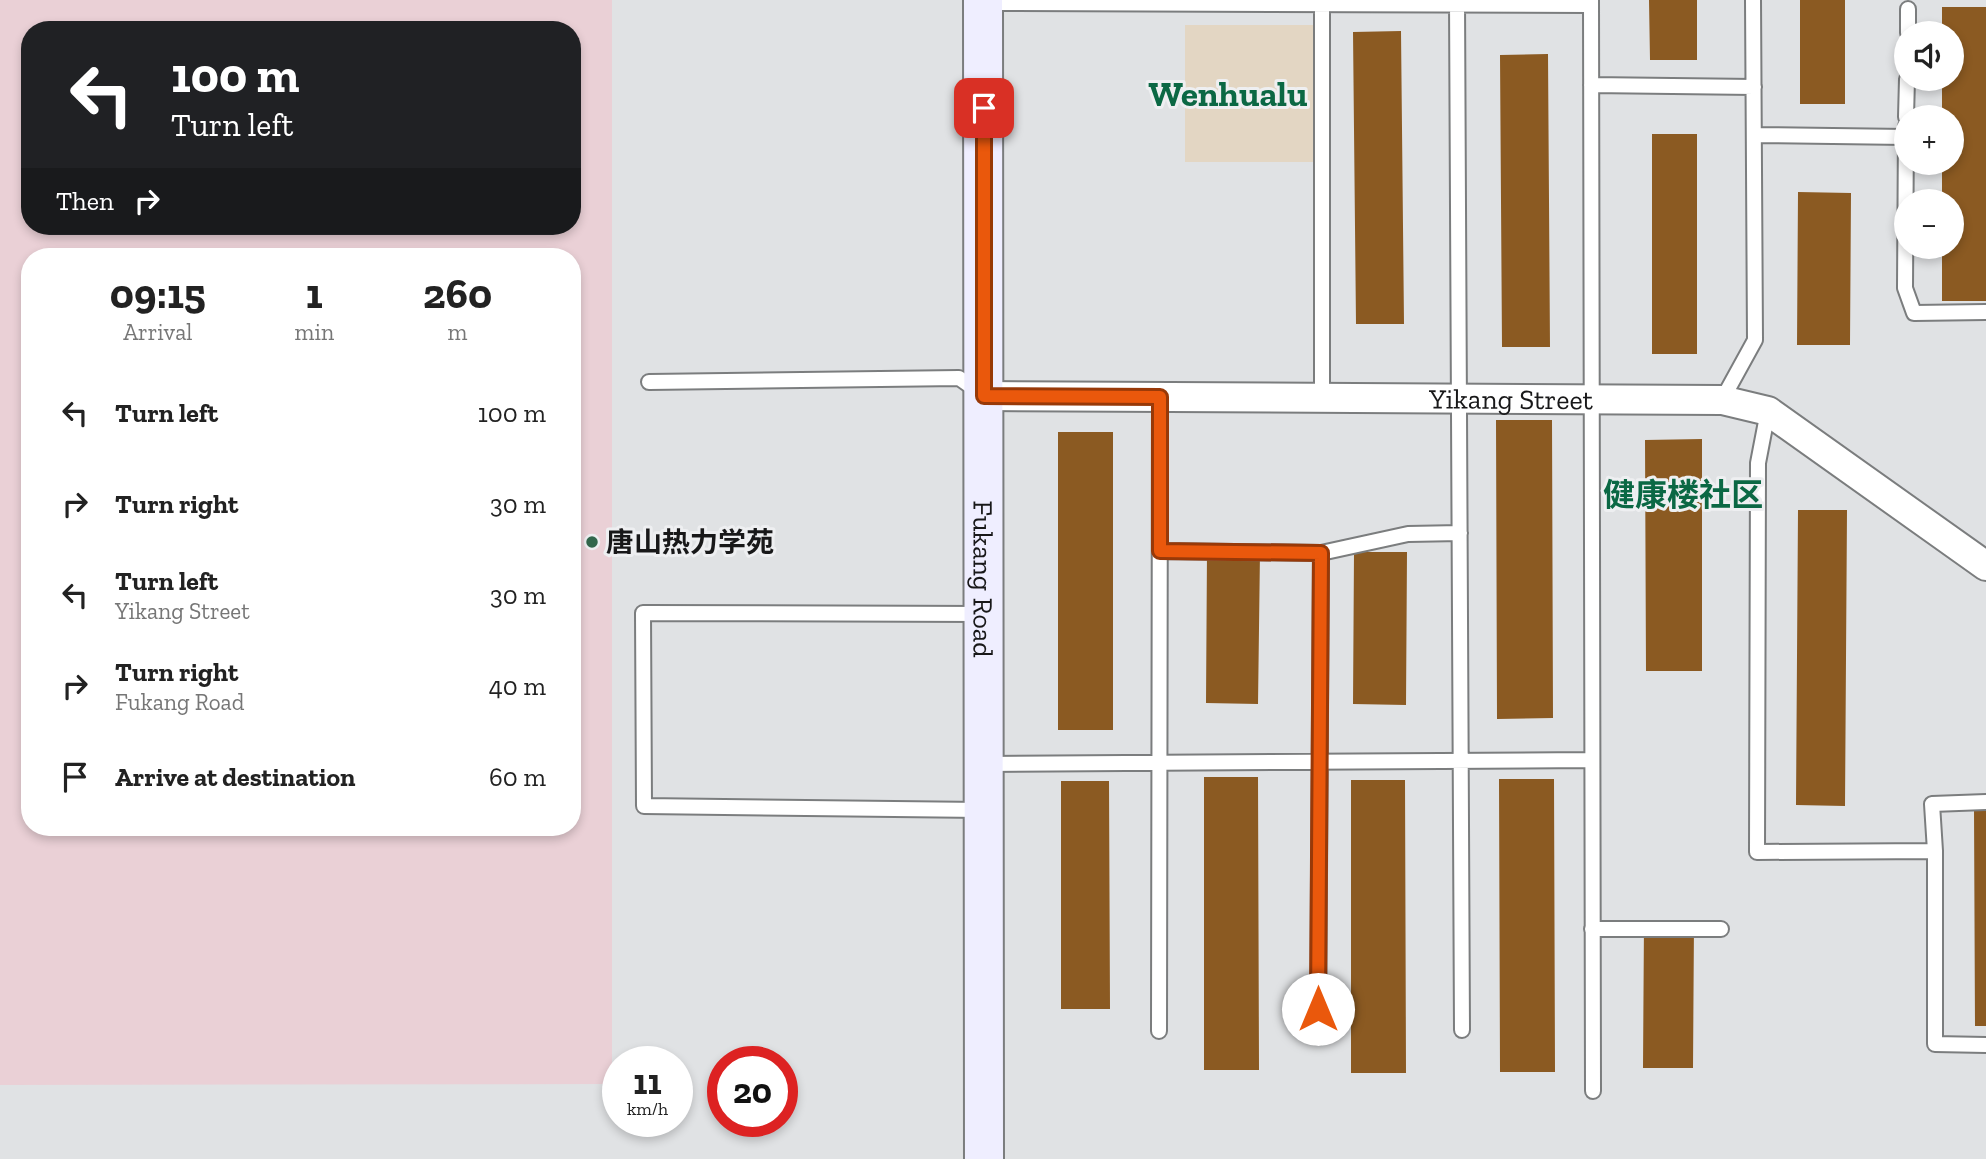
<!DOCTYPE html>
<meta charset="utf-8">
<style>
:root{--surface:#fff;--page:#f6f6f6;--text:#222;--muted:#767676}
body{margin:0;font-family:"Zilla Slab","Noto Sans SC",serif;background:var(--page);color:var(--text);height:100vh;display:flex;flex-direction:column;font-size:26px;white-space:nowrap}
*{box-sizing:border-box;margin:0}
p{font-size:23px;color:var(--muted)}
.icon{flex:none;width:38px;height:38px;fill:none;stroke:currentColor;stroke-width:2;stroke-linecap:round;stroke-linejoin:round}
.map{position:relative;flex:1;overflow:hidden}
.side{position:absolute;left:21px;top:248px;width:560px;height:588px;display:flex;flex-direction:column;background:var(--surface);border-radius:28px;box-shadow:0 4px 10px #0003}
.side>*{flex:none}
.guide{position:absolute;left:21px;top:21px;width:560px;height:214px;border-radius:28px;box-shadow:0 4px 10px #0003;background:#202124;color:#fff;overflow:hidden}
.buttons{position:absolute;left:1894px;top:21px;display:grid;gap:14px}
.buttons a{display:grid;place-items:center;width:70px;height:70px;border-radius:50%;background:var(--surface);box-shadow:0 4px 10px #0003;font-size:35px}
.speed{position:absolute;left:602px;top:1046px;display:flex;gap:14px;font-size:35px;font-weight:700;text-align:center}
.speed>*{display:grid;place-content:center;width:91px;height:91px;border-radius:50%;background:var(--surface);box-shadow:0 4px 10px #0003;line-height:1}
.speed small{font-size:18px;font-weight:400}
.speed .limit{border:10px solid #d22;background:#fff;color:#111}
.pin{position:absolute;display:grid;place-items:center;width:60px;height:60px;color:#fff;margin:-30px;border-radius:14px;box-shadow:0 4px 10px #0006}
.me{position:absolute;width:77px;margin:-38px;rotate:0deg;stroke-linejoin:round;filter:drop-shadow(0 0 5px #0008)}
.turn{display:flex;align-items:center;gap:24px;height:147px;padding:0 35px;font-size:32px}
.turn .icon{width:91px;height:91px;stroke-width:2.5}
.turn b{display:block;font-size:49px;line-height:60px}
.then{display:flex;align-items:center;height:66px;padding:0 35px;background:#0003;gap:14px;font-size:26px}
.eta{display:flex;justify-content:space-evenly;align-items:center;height:119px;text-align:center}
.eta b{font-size:42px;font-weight:800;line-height:49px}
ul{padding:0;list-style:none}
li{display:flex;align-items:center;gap:21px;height:91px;padding:0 35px}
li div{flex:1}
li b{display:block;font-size:26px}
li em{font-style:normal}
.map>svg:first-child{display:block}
.commercial{fill:#e3d6c3}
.education{fill:#ead0d6;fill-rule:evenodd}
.building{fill:#8b5a22}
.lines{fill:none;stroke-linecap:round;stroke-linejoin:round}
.lane-casing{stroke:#7b7d7e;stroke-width:18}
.street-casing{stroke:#7b7d7e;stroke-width:32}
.secondary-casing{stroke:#7b7d7e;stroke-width:42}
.lane{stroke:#fff;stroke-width:14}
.street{stroke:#fff;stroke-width:28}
.secondary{stroke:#efeeff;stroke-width:38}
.route-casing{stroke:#983908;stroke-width:18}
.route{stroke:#ea580c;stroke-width:12}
.poi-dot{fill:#32674c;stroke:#eeeff1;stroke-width:2.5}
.labels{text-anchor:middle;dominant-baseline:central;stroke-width:6;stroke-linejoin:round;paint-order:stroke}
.street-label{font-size:28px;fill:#181819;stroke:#eeeff1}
.poi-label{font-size:28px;font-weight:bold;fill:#181819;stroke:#eeeff1;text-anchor:start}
.quarter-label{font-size:32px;font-weight:bold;fill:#0b6844;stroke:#eeeff1}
.district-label{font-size:35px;font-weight:bold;fill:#0b6844;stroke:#eeeff1}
</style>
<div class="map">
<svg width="1986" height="1159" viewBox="0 0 1986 1159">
<rect width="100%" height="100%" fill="#e0e2e4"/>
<path class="commercial" d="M 1185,25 L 1323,25 L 1323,162 L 1185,162 Z"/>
<path class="education" d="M 0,0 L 612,0 L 612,1084 L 0,1085 ZM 30,30 L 572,30 L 572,226 L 30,226 ZM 30,257 L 572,257 L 572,828 L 30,828 Z"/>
<path class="building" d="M 1649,0 L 1697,0 L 1697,60 L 1650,60 Z
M 1800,0 L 1845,0 L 1845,104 L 1800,104 Z
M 1942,7 L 1986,7 L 1986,301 L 1942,301 L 1942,247 L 1951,247 L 1951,201 L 1942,201 L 1942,163 L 1951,163 L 1951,117 L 1942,117 L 1942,79 L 1951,79 L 1951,33 L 1942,33 Z
M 1401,31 L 1404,324 L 1356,324 L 1353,32 Z
M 1548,54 L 1550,347 L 1502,347 L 1500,55 Z
M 1652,134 L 1697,134 L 1697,354 L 1652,354 Z
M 1798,192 L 1851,193 L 1850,345 L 1797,345 Z
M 1496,420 L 1552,420 L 1553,718 L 1497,719 Z
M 1058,432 L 1113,432 L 1113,730 L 1058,730 Z
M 1702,439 L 1702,671 L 1646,671 L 1645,440 Z
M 1798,510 L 1847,510 L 1845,806 L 1796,805 Z
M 1207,551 L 1260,552 L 1258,704 L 1206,703 Z
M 1354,552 L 1407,552 L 1406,705 L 1353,704 Z
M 1204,777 L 1258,777 L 1259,1070 L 1204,1070 Z
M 1499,779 L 1554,779 L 1555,1072 L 1500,1072 Z
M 1351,780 L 1405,780 L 1406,1073 L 1351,1073 Z
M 1061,781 L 1109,781 L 1110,1009 L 1061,1009 Z
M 1974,809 L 1986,809 L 1986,1026 L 1975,1026 Z
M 1644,921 L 1694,922 L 1693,1068 L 1643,1068 Z"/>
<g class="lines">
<defs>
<path id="lane" d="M 1322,0 L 1322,397
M 1457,0 L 1462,1030
M 1591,0 L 1593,1091
M 983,3 L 1591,5
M 1908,33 L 1908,9
M 1591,85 L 1754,87
M 1906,117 L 1907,79
M 1906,126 L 1905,288 L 1914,313 L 1986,312
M 1754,135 L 1906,137
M 649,382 L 959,378 L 979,392
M 1722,400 L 1755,340 L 1753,0
M 1768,411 L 1758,463 L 1757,852 L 1935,851 L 1935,1044 L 1986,1045
M 1160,551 L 1321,553 L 1408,534 L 1460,533
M 985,764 L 1592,760
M 982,810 L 644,806 L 643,613 L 984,614
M 1935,851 L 1932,804 L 1986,802
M 1592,929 L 1721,929
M 1159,1031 L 1160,397
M 1318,1037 L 1321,553"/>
<g id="street">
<path id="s1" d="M 984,396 L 1722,400 L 1768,411 L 1986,566"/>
</g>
<g id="secondary">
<path id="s2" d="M 983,0 L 984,1159"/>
</g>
</defs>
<use href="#lane" class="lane-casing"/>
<use href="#street" class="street-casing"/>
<use href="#secondary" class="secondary-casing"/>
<use href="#lane" class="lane"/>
<use href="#street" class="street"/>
<use href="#secondary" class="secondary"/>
</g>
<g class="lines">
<defs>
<path id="route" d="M 984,108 L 984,396 L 1160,397 L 1160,551 L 1321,553 L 1318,1009"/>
</defs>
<use href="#route" class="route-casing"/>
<use href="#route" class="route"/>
</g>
<circle class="poi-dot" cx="592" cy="542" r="7"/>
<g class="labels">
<g class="street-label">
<text stroke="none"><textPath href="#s1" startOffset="527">Yikang Street</textPath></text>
<text stroke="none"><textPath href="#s2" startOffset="579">Fukang Road</textPath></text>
</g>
<g class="poi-label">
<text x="606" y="542">唐山热力学苑</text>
</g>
<g class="quarter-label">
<text x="1683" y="495">健康楼社区</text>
</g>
<g class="district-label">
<text x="1228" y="94">Wenhualu</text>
</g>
</g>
</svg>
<div class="buttons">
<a><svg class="icon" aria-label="sound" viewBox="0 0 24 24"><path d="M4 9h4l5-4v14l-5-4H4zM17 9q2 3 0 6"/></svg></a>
<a>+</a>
<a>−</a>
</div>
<div class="speed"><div>11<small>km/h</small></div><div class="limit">20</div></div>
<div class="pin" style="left:984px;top:108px;background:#d93025"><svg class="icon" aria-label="arrive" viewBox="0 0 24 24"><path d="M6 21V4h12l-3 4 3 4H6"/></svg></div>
<svg class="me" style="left:1318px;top:1009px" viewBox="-20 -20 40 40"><circle r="19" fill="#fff"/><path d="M0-13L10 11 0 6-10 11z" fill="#ea580c"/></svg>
<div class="guide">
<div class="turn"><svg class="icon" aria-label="left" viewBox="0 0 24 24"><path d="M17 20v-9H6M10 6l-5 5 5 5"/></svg><div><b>100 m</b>Turn left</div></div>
<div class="then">Then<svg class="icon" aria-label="right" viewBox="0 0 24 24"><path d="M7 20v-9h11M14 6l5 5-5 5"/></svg></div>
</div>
<section class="side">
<div class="eta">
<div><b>09:15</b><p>Arrival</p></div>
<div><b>1</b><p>min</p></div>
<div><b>260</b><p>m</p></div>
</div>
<ul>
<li><svg class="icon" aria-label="left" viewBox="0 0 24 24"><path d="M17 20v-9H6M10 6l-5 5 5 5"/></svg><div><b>Turn left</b></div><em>100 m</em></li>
<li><svg class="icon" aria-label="right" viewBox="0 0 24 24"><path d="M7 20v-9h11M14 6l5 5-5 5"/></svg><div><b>Turn right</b></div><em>30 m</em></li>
<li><svg class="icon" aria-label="left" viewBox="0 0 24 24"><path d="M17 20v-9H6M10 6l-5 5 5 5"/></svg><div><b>Turn left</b><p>Yikang Street</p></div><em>30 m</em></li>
<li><svg class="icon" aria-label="right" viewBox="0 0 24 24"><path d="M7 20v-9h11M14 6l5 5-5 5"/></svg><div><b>Turn right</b><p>Fukang Road</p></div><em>40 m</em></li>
<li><svg class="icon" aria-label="arrive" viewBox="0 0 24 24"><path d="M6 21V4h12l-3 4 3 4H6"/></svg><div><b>Arrive at destination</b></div><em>60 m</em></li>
</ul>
</section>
</div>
